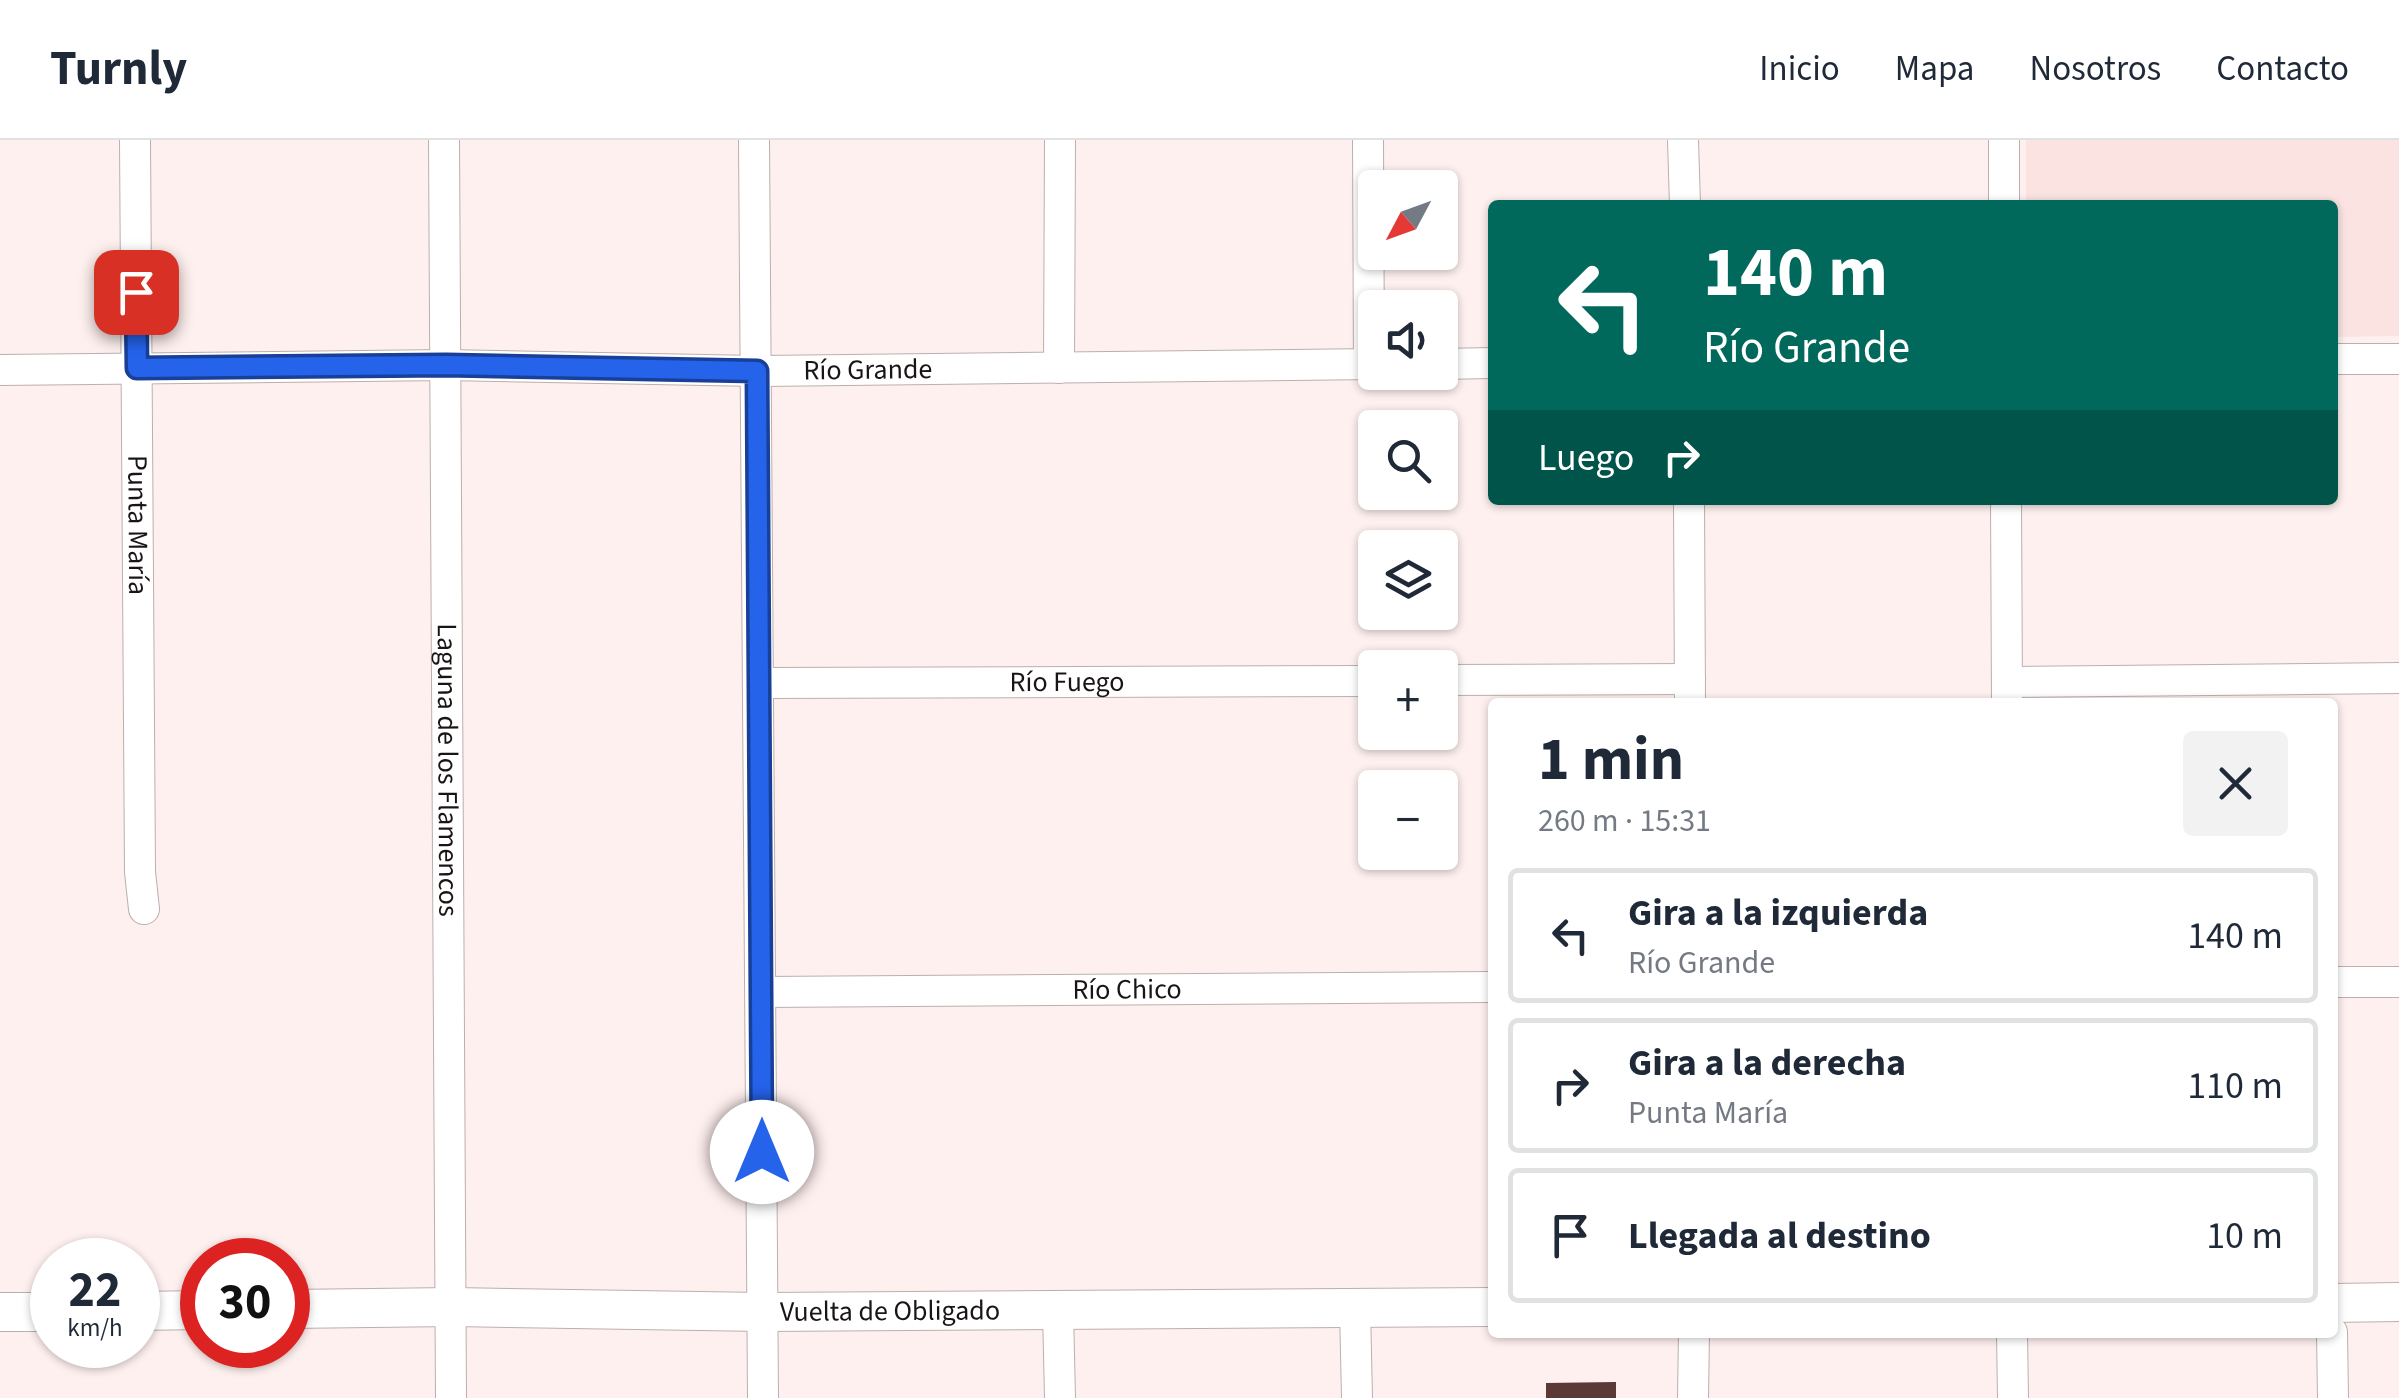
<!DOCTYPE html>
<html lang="es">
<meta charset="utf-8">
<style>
:root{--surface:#fff;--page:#f2f2f3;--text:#1f2937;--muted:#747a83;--line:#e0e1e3}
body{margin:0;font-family:"Source Sans 3",sans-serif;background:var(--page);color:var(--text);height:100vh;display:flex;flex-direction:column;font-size:38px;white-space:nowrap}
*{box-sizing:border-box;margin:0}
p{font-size:32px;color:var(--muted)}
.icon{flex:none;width:55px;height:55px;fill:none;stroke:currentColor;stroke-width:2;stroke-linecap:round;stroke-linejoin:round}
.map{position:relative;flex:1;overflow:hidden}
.side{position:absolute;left:1488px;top:558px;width:850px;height:640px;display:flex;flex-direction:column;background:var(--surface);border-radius:10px;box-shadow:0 2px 8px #0004}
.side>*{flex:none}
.hud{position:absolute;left:1488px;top:60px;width:850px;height:305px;border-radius:10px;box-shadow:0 2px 8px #0004;background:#00695c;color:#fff;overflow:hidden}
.needle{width:65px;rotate:229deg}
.tools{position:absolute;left:1358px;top:30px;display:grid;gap:20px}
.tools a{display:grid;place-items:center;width:100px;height:100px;border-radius:10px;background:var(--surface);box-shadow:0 2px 8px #0004;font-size:50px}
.speed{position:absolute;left:30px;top:1098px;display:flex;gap:20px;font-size:50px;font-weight:700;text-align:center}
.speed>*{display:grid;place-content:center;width:130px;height:130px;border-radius:50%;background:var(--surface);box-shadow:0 2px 8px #0004;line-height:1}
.speed small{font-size:25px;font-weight:400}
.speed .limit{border:15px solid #d22;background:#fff;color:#111}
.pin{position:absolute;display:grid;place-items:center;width:85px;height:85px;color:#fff;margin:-42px;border-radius:20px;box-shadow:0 5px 15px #0006}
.me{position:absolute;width:110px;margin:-55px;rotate:0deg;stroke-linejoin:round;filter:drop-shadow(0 0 8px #0008)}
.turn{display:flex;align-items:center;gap:35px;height:210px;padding:0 50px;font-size:45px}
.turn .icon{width:130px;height:130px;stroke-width:2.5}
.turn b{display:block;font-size:70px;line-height:85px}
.then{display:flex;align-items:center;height:95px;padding:0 50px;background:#0003;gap:20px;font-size:38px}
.round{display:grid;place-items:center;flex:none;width:105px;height:105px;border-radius:10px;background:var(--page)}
.overview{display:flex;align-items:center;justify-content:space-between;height:170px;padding:0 50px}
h1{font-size:60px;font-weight:700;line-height:75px}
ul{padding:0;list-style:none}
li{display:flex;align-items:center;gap:30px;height:135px;margin:0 20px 15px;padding:0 30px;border:5px solid var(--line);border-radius:10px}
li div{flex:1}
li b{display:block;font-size:38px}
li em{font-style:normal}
header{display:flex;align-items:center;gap:60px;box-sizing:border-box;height:140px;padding:0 50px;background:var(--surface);border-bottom:2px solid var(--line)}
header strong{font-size:48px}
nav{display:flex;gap:55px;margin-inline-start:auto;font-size:35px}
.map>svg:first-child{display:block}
.built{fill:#fae3e1}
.building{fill:#5a3937}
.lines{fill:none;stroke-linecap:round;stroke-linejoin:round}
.minor-casing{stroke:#bcafae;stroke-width:32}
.tertiary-casing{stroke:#bcafae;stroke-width:40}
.minor{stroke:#fff;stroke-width:30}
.tertiary{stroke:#fff;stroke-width:38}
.route-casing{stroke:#184099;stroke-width:25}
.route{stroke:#2563eb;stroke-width:18}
.labels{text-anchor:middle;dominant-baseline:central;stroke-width:10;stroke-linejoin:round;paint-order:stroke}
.street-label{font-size:28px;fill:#1a1515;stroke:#fff}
</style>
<header>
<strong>Turnly</strong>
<nav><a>Inicio</a><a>Mapa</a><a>Nosotros</a><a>Contacto</a></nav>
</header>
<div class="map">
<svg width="2399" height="1258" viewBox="0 0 2399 1258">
<rect width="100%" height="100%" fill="#fef0ef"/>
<path class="built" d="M 2026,0 L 2399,0 L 2399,196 L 2333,197 L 2332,65 L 2026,65 Z"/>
<path class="building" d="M 1616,1242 L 1616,1258 L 1546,1258 L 1546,1243 Z"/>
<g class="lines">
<defs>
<g id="minor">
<path id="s1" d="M 135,0 L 140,732 L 144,769"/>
<path id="s2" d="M 444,0 L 451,1258"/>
<path d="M 754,0 L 763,1258"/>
<path d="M 1368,0 L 1369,224"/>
<path d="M 1683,0 L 1685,65"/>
<path d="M 2004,0 L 2004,65"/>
<path d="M 2332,219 L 2399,219"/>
<path d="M 1440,224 L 1492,223"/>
<path d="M 1059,228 L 1060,0"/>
<path id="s3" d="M 0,230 L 446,225 L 757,231 L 1375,224"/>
<path d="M 1689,360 L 1690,562"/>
<path d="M 2006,360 L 2007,560"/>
<path d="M 1440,540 L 1690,539"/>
<path d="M 2007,542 L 2399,538"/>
<path id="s4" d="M 759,543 L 1375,541"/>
<path d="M 2332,842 L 2399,842"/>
<path id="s5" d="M 762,852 L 1492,847"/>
<path d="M 1355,1168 L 1357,1258"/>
<path d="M 1058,1170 L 1060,1258"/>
<path d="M 2012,1192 L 2013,1258"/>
<path d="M 2332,1192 L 2333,1258"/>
<path d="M 1693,1258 L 1694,1192"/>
</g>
<g id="tertiary">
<path d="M 2332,1163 L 2399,1162"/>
<path id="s6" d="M 288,1169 L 453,1167 L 763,1172 L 1492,1167"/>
<path d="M 138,1171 L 202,1170"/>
<path d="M 0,1172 L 52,1172"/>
</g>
</defs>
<use href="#minor" class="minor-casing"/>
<use href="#tertiary" class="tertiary-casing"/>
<use href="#minor" class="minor"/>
<use href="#tertiary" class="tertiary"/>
</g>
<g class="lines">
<defs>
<path id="route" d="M 136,152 L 137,228 L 446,225 L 757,231 L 762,1012"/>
</defs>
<use href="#route" class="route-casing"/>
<use href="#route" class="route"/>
</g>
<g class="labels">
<g class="street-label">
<text stroke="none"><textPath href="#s3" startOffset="868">Río Grande</textPath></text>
<text stroke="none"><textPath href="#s1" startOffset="385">Punta María</textPath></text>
<text stroke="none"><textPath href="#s4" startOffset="308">Río Fuego</textPath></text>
<text stroke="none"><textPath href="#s2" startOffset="630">Laguna de los Flamencos</textPath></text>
<text stroke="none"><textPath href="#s5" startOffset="365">Río Chico</textPath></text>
<text stroke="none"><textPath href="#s6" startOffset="602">Vuelta de Obligado</textPath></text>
</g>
</g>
</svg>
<div class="tools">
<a><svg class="needle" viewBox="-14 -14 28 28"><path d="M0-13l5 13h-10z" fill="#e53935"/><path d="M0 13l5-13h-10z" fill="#747a83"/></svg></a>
<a><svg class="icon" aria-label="sound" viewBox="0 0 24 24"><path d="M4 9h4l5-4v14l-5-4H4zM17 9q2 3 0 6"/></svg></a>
<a><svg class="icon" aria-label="search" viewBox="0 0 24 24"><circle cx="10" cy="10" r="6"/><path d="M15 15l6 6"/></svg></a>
<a><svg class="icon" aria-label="layers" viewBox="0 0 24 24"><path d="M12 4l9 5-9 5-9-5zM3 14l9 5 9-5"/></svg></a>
<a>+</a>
<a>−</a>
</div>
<div class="speed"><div>22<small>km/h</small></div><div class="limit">30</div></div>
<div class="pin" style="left:136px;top:152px;background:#d93025"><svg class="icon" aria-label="arrive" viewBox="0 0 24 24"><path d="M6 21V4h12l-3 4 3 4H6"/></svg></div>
<svg class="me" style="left:762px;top:1012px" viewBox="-20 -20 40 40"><circle r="19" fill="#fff"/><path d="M0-13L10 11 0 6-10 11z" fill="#2563eb"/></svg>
<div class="hud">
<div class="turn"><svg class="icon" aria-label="left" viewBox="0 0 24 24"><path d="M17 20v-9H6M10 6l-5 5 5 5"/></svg><div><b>140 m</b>Río Grande</div></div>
<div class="then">Luego<svg class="icon" aria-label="right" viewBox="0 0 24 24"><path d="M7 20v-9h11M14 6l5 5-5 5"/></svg></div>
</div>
<section class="side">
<div class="overview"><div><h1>1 min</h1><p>260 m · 15:31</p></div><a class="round"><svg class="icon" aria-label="close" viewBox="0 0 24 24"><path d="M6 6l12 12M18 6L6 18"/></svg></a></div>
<ul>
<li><svg class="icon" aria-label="left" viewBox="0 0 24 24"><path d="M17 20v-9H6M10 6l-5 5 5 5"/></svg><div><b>Gira a la izquierda</b><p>Río Grande</p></div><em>140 m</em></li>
<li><svg class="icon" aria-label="right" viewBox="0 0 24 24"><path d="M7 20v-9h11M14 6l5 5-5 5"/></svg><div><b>Gira a la derecha</b><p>Punta María</p></div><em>110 m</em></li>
<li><svg class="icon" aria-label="arrive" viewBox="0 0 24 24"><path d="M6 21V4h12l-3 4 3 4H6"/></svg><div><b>Llegada al destino</b></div><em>10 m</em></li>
</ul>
</section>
</div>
